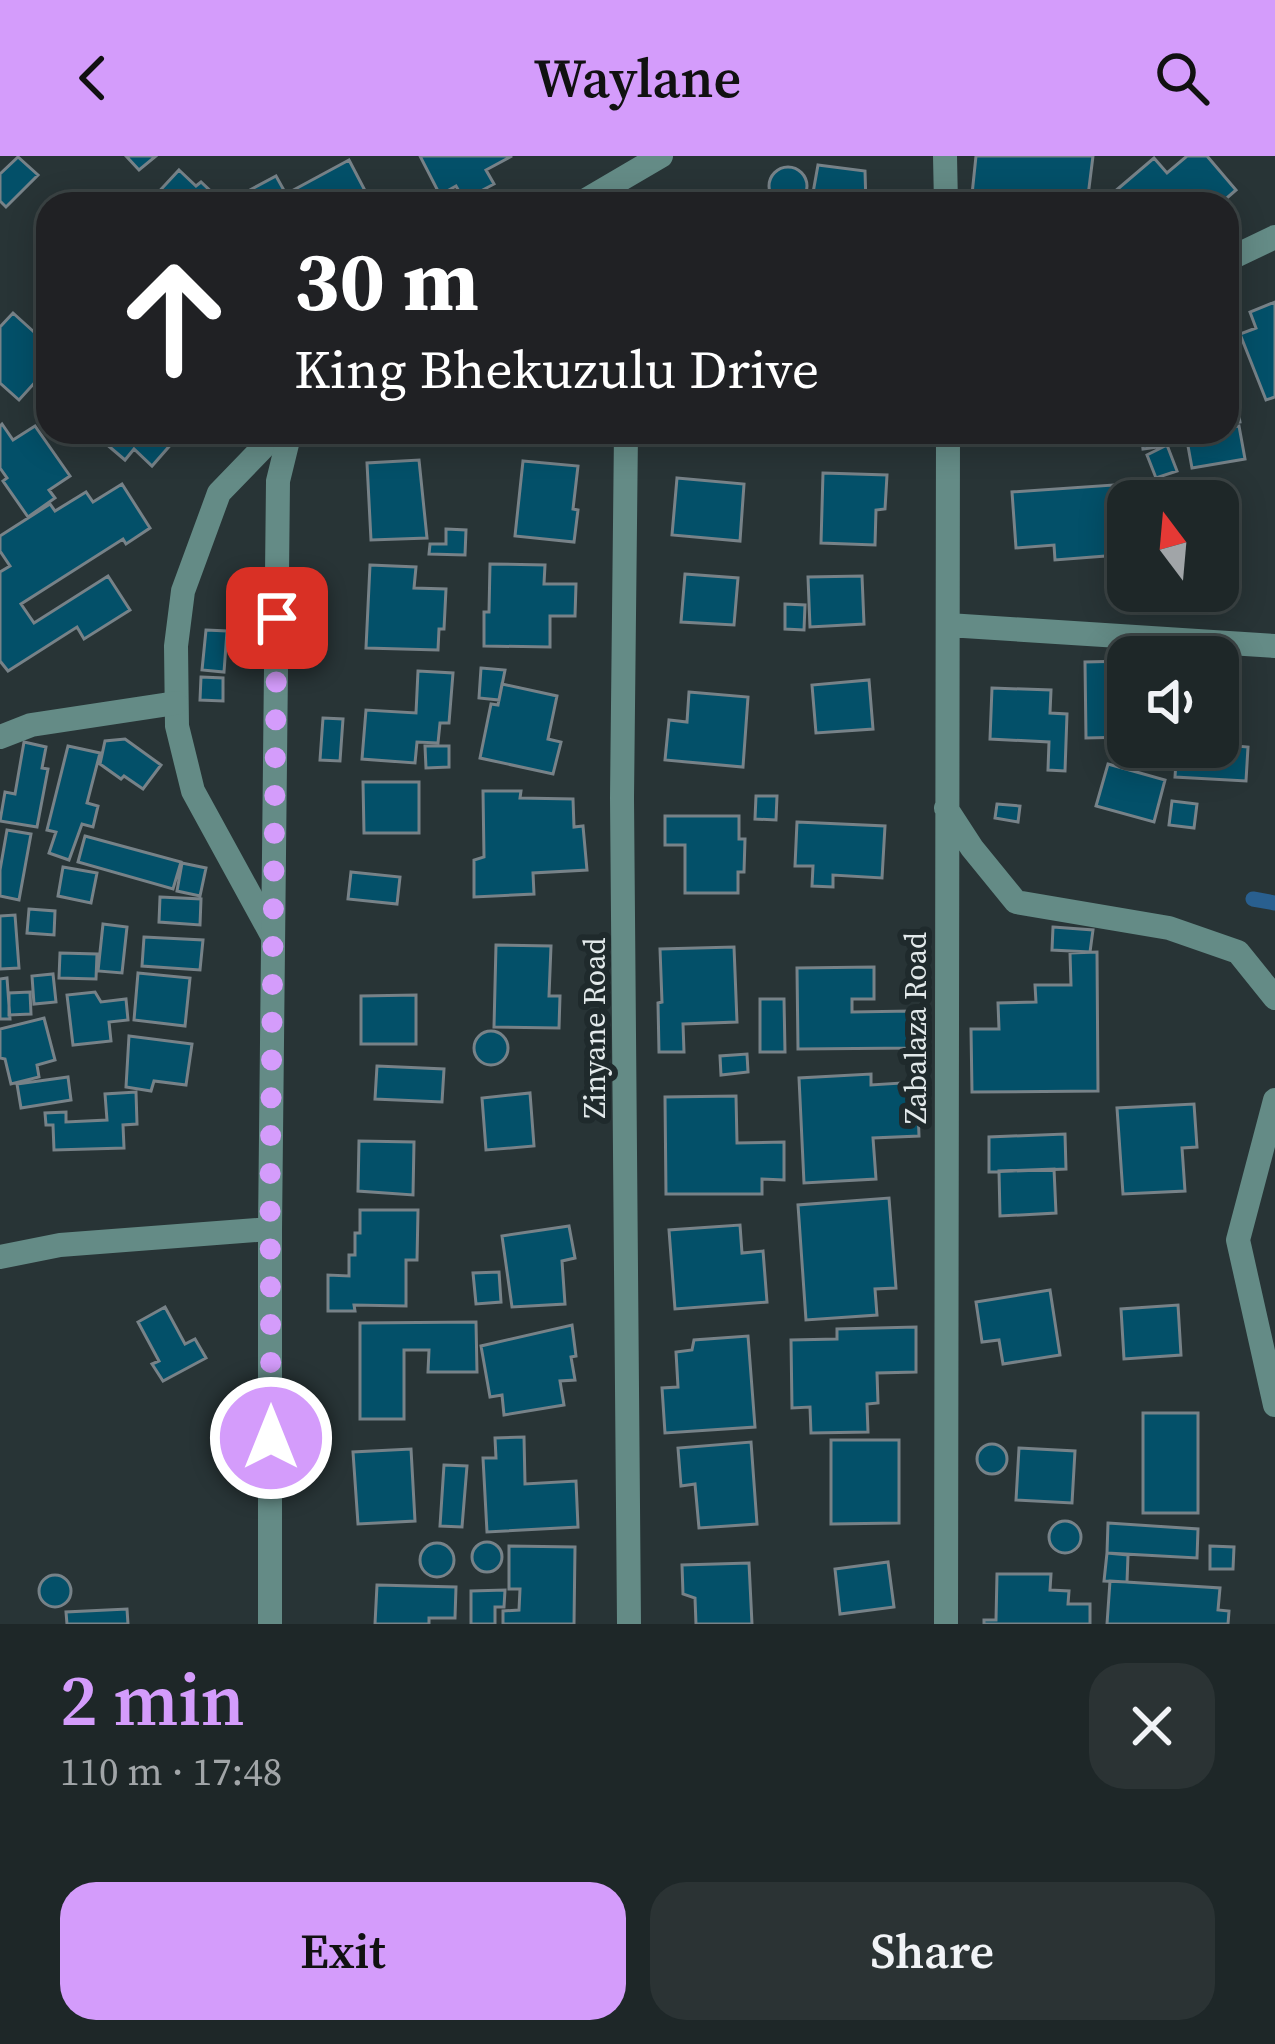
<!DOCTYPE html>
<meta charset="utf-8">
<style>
:root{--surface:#1e2728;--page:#2b3334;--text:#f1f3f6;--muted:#a1a5a8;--line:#3c4445;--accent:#d49cfb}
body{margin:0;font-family:"Source Serif 4",serif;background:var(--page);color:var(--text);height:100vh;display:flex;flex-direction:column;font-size:45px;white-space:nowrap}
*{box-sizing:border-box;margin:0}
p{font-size:39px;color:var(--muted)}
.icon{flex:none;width:66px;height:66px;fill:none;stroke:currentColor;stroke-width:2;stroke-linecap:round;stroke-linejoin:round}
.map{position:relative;height:1468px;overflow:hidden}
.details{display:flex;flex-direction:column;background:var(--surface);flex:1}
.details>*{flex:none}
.guide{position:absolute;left:36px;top:36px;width:1203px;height:252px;border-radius:36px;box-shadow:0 6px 30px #0003,0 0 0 3px var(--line);background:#202124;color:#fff;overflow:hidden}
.needle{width:78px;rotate:344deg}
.fabs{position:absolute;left:1107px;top:324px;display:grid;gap:24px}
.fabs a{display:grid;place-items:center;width:132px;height:132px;border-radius:24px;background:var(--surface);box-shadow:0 6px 30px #0003,0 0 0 3px var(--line);font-size:60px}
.pin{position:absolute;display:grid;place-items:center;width:102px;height:102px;color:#fff;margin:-51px;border-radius:24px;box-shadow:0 6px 18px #0006}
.me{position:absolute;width:132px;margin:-66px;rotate:0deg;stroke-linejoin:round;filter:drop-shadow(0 0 9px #0008)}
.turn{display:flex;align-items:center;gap:42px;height:252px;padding:0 60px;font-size:54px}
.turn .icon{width:156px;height:156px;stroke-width:2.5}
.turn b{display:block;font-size:84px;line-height:102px}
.round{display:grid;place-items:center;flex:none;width:126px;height:126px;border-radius:36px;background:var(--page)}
.headline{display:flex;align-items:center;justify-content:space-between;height:204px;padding:0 60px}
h1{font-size:72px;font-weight:600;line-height:90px;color:var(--accent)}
.button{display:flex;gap:24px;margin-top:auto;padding:24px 60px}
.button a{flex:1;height:138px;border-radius:36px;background:var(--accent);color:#111;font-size:48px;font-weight:600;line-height:138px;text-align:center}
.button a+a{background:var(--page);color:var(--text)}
header{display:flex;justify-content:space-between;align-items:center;height:156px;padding:0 60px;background:var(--accent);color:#111;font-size:54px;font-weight:600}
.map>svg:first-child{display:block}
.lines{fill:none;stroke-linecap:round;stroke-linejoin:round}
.stream{stroke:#295f8f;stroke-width:15}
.building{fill:#035069;stroke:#778288;stroke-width:3}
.service{stroke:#648b86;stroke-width:24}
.minor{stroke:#648b86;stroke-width:24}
.tertiary{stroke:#648b86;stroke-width:24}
.route{stroke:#d49cfb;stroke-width:21;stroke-dasharray:0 37.8}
.labels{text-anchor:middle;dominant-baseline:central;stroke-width:12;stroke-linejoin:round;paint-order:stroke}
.street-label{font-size:30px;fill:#e2e9ea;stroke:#1f2a2c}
</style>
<header><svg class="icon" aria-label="back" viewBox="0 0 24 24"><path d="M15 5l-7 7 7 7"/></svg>Waylane<svg class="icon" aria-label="search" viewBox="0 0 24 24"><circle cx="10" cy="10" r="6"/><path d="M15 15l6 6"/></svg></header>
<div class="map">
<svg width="1275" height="1468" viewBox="0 0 1275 1468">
<rect width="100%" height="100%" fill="#283436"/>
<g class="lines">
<path class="stream" d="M 1253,743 L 1275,747"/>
</g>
<path class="building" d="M 126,0 L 156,0 L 139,14 Z
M 420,0 L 512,0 L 486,14 L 494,28 L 464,44 L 456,30 L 440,39 Z
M 976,0 L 1093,0 L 1087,48 L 971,48 Z
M 1187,0 L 1207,0 L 1236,34 L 1220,48 L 1123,48 L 1113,37 L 1154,2 L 1167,17 Z
M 18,1 L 38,19 L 6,51 L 0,45 L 0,18 Z
M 349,4 L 372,48 L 255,48 L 248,35 L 276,20 L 286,38 Z
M 818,9 L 865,15 L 866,48 L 811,48 Z
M769 30a19 19 0 1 1 38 0a19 19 0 1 1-38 0Z
M 179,14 L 196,30 L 201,26 L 219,43 L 215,48 L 158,48 L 152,43 Z
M 1275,146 L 1275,241 L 1266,244 L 1240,178 L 1256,172 L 1250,156 Z
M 13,157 L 34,176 L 43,166 L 48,170 L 48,212 L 19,244 L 0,227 L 0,171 Z
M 1231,214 L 1240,266 L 1227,268 L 1227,215 Z
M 2,268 L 13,284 L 35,270 L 70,320 L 49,334 L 55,342 L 28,361 L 3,325 L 7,322 L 0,312 L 0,270 Z
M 1239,270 L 1245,303 L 1192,312 L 1186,279 L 1227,276 L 1227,272 Z
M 92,276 L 162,276 L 173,286 L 152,310 L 134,293 L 125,304 Z
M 1141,276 L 1170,276 L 1172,289 L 1143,293 Z
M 1167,289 L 1177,315 L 1156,322 L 1147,299 Z
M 419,304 L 427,382 L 371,384 L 367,307 Z
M 523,305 L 578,310 L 573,353 L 578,354 L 574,386 L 515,380 Z
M 823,317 L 887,319 L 885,353 L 876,354 L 875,389 L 821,387 Z
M 677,322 L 744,328 L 740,385 L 672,379 Z
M 122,328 L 150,372 L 126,388 L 123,383 L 21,448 L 34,467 L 108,420 L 130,454 L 84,483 L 77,471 L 8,515 L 0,505 L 0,416 L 10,410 L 0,395 L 0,380 L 50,348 L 55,355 L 86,336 L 93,346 Z
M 1113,329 L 1118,399 L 1055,404 L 1054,389 L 1016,392 L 1012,336 Z
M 446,373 L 466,374 L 465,399 L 429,398 L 430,388 L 446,388 Z
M 490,408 L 545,409 L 544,428 L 576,428 L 575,460 L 550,460 L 550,491 L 484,490 L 484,456 L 489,456 Z
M 370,409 L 416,411 L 414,432 L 446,433 L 444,473 L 439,473 L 438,494 L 366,492 Z
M 685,418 L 738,422 L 734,469 L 681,466 Z
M 862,420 L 864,468 L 810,471 L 808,421 Z
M 785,448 L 805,449 L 804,474 L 785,473 Z
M 206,474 L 227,475 L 224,516 L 202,514 Z
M 1128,505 L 1128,581 L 1086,582 L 1085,506 Z
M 481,512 L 505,514 L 499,544 L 479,542 Z
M 418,515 L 453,517 L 449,567 L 440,567 L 438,587 L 417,586 L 415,607 L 362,603 L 366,554 L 416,557 Z
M 201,521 L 223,522 L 223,545 L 200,544 Z
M 869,524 L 873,573 L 816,577 L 812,529 Z
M 502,528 L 557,540 L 548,583 L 561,586 L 553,618 L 480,602 L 491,548 L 498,549 Z
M 992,532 L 1051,534 L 1050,557 L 1067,558 L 1065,615 L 1048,614 L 1049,586 L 990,583 Z
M 689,536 L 748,541 L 743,611 L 665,604 L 669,564 L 687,566 Z
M 1218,543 L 1239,545 L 1236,590 L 1248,591 L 1246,625 L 1175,621 L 1177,591 L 1218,591 Z
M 323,562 L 343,563 L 340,605 L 320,604 Z
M 125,583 L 161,609 L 143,633 L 124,620 L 121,623 L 100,608 L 105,585 Z
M 24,586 L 46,591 L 42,612 L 48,613 L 37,671 L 0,665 L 5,636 L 15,638 Z
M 68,590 L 100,597 L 87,647 L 98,650 L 93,671 L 82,668 L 69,704 L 49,697 L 56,676 L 47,674 Z
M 425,590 L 449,590 L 449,611 L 426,612 Z
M 1108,608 L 1165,624 L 1154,666 L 1096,650 Z
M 363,626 L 419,626 L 419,677 L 364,677 Z
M 483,635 L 521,635 L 520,642 L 573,643 L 574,671 L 583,670 L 587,714 L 533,717 L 534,738 L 474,741 L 474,704 L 484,701 Z
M 756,640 L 777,640 L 776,664 L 755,663 Z
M 1172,645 L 1197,648 L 1194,672 L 1169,669 Z
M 997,648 L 1020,650 L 1018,666 L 995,662 Z
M 665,660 L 739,660 L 739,683 L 745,683 L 744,716 L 738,716 L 738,737 L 685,737 L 685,689 L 665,689 Z
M 797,666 L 885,670 L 882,722 L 833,719 L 833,731 L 812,730 L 813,710 L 795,710 Z
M 7,674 L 31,678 L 19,744 L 0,740 L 0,714 Z
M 85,680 L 181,706 L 173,733 L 78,706 Z
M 182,707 L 206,712 L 200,740 L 177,735 Z
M 63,711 L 97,717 L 91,747 L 58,740 Z
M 351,716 L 400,721 L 397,748 L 348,743 Z
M 160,741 L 201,743 L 200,769 L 159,766 Z
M 29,753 L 55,755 L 54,779 L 27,777 Z
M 15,759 L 19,812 L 0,813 L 0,760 Z
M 103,768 L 127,771 L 122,817 L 98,815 Z
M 1053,771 L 1093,774 L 1090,796 L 1052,794 Z
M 144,781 L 203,784 L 200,814 L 142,810 Z
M 496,789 L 551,790 L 549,840 L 560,840 L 559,872 L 494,871 Z
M 734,791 L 737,866 L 683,868 L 684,896 L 659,896 L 658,847 L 662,846 L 660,793 Z
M 1097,796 L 1098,935 L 972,936 L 971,873 L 999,873 L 998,847 L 1036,846 L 1035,829 L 1071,829 L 1070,797 Z
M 60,797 L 97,798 L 96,823 L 59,822 Z
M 874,811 L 874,843 L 852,843 L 852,856 L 912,855 L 913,892 L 798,893 L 797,812 Z
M 138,817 L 190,822 L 185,870 L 134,864 Z
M 53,818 L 56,846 L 34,848 L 32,820 Z
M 7,822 L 10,863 L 0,863 L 0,823 Z
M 30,836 L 31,858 L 9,859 L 9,837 Z
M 95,836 L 101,846 L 126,843 L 128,864 L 109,866 L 111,885 L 73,889 L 67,839 Z
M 416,839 L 416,888 L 361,888 L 361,840 Z
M 760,843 L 784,843 L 785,896 L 760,896 Z
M 44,862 L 55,904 L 37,909 L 39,921 L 11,928 L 5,903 L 0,902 L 0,873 Z
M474 892a17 17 0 1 1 34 0a17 17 0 1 1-34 0Z
M 129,880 L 192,888 L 186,929 L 154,925 L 151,935 L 126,931 Z
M 747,898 L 748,916 L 721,919 L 720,900 Z
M 377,910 L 444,913 L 442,946 L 375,943 Z
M 871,918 L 871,929 L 917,926 L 919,980 L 873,982 L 876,1023 L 804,1027 L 799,922 Z
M 68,921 L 71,944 L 21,952 L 17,928 Z
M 136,936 L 137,968 L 123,969 L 124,992 L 54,994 L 53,969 L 46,969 L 45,957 L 66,956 L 66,966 L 107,964 L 105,938 Z
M 530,937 L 534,990 L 486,994 L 482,942 Z
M 736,940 L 737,987 L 784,986 L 784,1024 L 762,1023 L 762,1038 L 666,1038 L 665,941 Z
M 1194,948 L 1197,991 L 1182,992 L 1185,1035 L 1123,1038 L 1117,952 Z
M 1065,978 L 1066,1013 L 989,1016 L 989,981 Z
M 359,985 L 414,986 L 413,1039 L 358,1035 Z
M 1054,1013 L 1056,1057 L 1000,1060 L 999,1015 Z
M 889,1042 L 896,1132 L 875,1133 L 877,1159 L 806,1164 L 798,1049 Z
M 360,1054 L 418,1054 L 417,1104 L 406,1104 L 406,1150 L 354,1149 L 355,1155 L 328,1155 L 328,1119 L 349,1120 L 349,1099 L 355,1099 L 355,1077 L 360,1077 Z
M 740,1069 L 742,1097 L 763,1095 L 767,1146 L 675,1153 L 669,1074 Z
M 569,1070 L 575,1102 L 562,1105 L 565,1148 L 512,1151 L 502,1080 Z
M 499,1116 L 501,1146 L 476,1148 L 473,1117 Z
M 1050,1134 L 1060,1199 L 1003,1208 L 999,1184 L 982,1186 L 976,1146 Z
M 1178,1149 L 1181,1199 L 1124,1203 L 1121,1153 Z
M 165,1151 L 185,1188 L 195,1183 L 206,1202 L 163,1225 L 152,1208 L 159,1205 L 138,1166 Z
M 476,1166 L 477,1216 L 428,1216 L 429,1194 L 404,1194 L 404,1263 L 360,1263 L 360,1167 Z
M 572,1169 L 576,1200 L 571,1201 L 575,1224 L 560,1225 L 564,1249 L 504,1259 L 502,1239 L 490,1241 L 481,1190 Z
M 916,1171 L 916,1216 L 877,1217 L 878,1247 L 867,1248 L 868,1276 L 811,1277 L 810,1251 L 792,1252 L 791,1184 L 837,1183 L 837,1173 Z
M 748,1180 L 755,1271 L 665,1277 L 662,1232 L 678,1231 L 676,1196 L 692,1194 L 694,1184 Z
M 1143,1257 L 1198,1257 L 1198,1357 L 1143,1357 Z
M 524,1281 L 525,1328 L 576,1325 L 578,1371 L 487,1376 L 483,1302 L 496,1302 L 495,1282 Z
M 831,1284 L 899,1284 L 899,1367 L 831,1368 Z
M 751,1286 L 757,1368 L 699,1372 L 695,1328 L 681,1330 L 678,1292 Z
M977 1303a15 15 0 1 1 30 0a15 15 0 1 1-30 0Z
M 1019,1292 L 1075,1295 L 1072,1347 L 1016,1344 Z
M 411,1293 L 415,1365 L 358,1368 L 353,1296 Z
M 444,1309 L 467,1310 L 462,1371 L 440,1370 Z
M1049 1381a16 16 0 1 1 32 0a16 16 0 1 1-32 0Z
M 1108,1367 L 1198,1373 L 1197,1402 L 1107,1397 Z
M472 1401a15 15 0 1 1 30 0a15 15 0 1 1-30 0Z
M420 1404a17 17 0 1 1 34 0a17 17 0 1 1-34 0Z
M 509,1390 L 575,1391 L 574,1468 L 503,1468 L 503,1455 L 519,1454 L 520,1433 L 509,1433 Z
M 1210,1390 L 1234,1391 L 1233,1413 L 1210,1413 Z
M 1107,1397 L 1128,1399 L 1127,1426 L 1104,1425 Z
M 888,1406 L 894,1451 L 840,1458 L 835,1413 Z
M 749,1407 L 752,1468 L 696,1468 L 695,1442 L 683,1438 L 682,1409 Z
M 997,1418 L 1051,1418 L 1050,1434 L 1069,1435 L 1068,1448 L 1090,1448 L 1090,1468 L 984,1468 L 984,1464 L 996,1464 Z
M39 1435a16 16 0 1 1 32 0a16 16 0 1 1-32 0Z
M 1110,1425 L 1220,1432 L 1218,1454 L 1229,1455 L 1228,1468 L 1107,1468 Z
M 377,1429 L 456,1431 L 455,1462 L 429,1462 L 429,1468 L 375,1468 Z
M 505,1434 L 504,1451 L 495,1451 L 495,1468 L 471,1468 L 471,1435 Z
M 127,1453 L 128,1468 L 67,1468 L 66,1456 Z"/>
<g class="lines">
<path class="service" d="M 273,781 L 193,635 L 177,570 L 176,490 L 183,435 L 219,337 L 278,276"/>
<path class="minor" d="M 945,0 L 946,48
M 1227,104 L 1275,81
M 626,276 L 622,642 L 629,1468
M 948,469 L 1275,490
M 0,581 L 31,569 L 176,547
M 946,652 L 972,692 L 1016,746 L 1169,772 L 1238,796 L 1275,842
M 1275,944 L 1238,1084 L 1275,1249
M 270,1073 L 270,1468
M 946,1468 L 948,276"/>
<path class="tertiary" d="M 579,48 L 661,0
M 0,1101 L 60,1089 L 270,1073 L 278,325 L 290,276"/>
</g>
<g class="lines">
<path class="route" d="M 271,1282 L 270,1031 L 277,462"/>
</g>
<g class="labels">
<g class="street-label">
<text transform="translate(594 872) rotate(-90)">Zinyane Road</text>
<text transform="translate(915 872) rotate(-90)">Zabalaza Road</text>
</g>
</g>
</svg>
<div class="fabs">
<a><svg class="needle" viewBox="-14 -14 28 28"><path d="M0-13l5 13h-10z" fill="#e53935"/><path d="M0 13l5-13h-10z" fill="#a1a5a8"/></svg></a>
<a><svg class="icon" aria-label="sound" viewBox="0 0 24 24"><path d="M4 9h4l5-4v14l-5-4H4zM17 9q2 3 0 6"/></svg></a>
</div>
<div class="pin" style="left:277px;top:462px;background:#d93025"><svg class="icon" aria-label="arrive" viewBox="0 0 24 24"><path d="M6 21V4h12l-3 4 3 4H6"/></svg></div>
<svg class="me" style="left:271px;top:1282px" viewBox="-20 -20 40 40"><circle r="17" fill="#d49cfb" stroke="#fff" stroke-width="3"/><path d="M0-11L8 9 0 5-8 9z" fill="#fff"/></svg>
<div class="guide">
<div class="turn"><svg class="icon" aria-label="ahead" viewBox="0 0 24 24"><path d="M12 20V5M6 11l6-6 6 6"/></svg><div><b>30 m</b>King Bhekuzulu Drive</div></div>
</div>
</div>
<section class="details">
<div class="headline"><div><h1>2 min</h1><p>110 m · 17:48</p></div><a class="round"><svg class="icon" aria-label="close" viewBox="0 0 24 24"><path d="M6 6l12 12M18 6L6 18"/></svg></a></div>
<div class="button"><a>Exit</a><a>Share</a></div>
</section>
